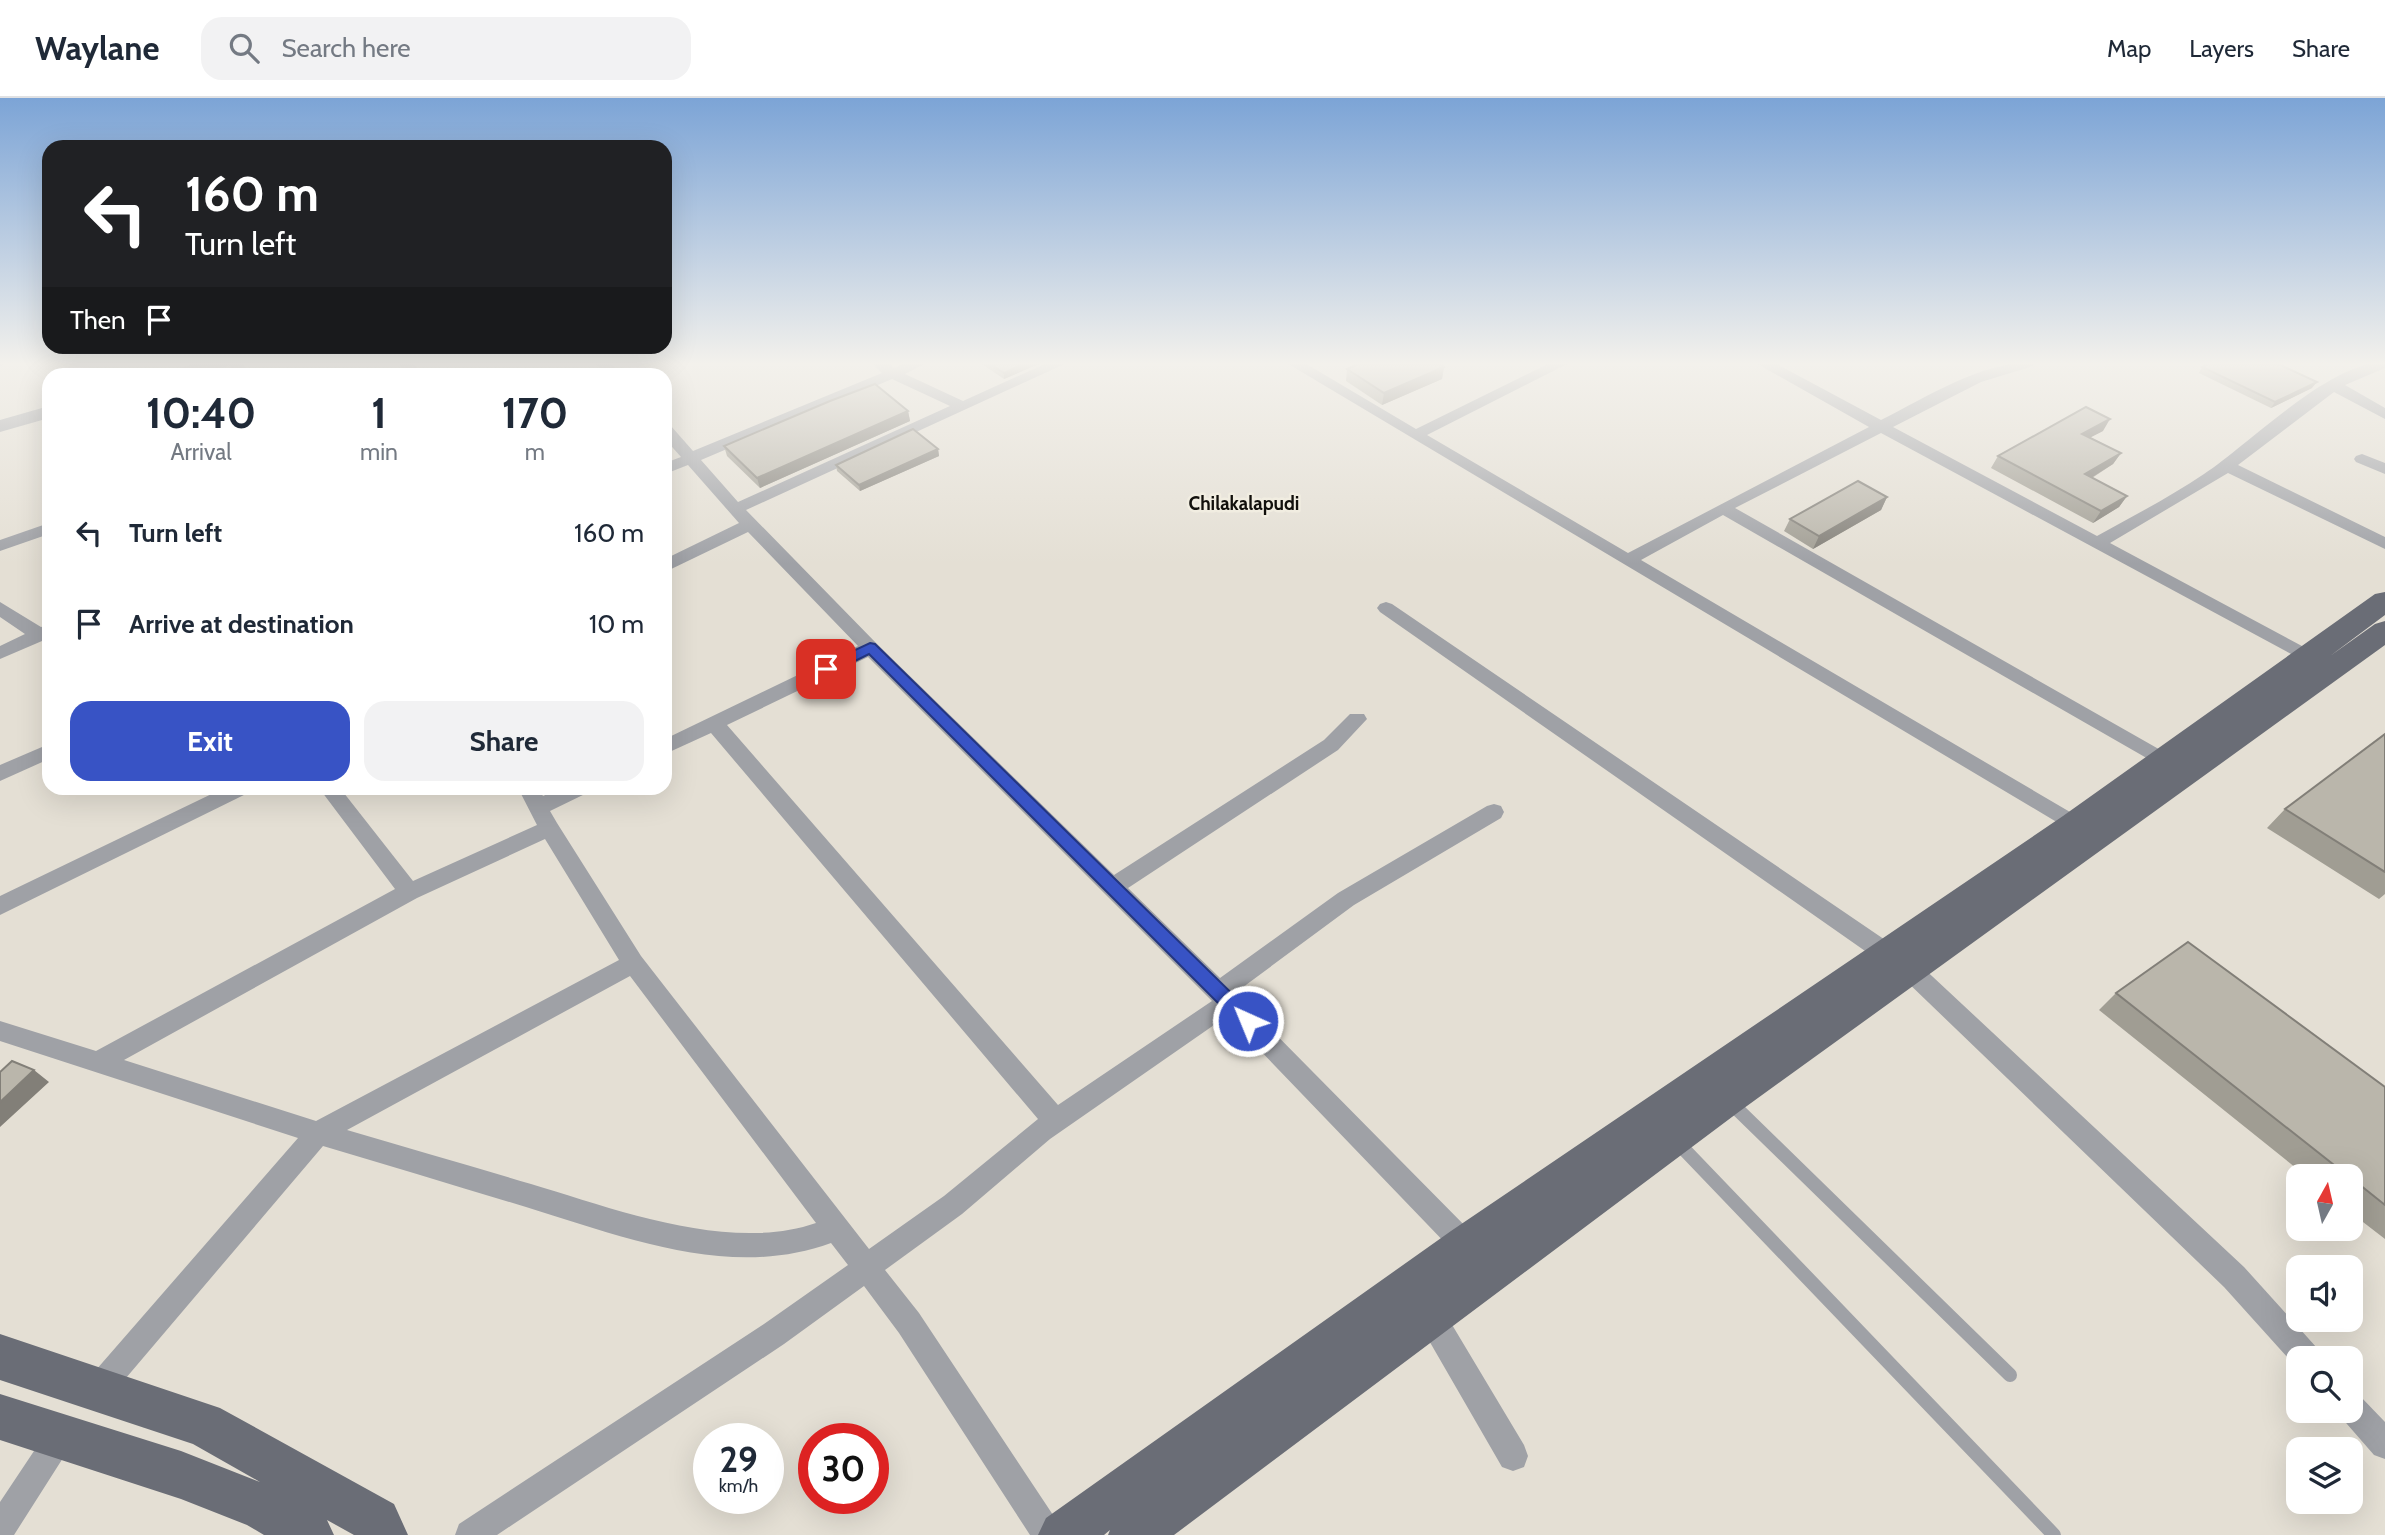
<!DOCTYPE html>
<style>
:root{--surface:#fff;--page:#f2f2f3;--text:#1f2937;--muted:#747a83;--line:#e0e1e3;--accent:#3853c5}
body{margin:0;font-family:Cabin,sans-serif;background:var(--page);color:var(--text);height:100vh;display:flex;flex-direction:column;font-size:26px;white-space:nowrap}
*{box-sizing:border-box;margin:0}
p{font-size:23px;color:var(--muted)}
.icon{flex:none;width:38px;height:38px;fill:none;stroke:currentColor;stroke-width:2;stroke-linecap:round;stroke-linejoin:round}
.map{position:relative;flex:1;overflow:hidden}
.side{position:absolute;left:42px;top:270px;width:630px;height:427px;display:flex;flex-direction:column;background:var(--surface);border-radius:21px;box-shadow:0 7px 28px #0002}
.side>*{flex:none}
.guide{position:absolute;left:42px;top:42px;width:630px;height:214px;border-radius:21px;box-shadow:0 7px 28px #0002;background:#202124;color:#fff;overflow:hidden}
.needle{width:46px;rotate:8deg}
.tools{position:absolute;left:2286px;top:1066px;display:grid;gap:14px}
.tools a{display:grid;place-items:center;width:77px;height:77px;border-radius:14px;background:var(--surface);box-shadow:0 7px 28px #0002;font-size:35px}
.speed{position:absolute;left:693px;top:1325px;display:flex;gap:14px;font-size:35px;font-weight:700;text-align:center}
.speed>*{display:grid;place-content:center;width:91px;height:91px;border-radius:50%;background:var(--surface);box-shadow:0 7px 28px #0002;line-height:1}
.speed small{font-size:18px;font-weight:400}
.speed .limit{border:10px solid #d22;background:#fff;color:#111}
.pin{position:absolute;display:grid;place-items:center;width:60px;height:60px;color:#fff;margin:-30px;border-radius:14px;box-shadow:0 4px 10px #0006}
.me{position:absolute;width:77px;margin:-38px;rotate:316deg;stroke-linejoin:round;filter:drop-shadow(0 0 5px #0008)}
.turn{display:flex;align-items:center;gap:24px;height:147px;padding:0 28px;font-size:32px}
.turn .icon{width:91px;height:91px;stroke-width:2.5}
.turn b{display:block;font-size:49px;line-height:60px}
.then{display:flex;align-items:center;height:66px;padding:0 28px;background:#0003;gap:14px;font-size:26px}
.eta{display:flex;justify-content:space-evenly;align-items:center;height:119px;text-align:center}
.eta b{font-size:42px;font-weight:700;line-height:49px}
.action{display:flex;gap:14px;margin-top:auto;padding:14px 28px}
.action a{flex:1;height:80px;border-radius:21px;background:var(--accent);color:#fff;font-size:28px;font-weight:700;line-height:80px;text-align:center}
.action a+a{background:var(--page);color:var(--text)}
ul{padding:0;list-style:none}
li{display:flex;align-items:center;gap:21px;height:91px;padding:0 28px}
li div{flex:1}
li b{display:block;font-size:26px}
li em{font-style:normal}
header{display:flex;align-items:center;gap:42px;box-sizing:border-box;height:98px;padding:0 35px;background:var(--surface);border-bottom:2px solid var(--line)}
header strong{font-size:33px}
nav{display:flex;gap:38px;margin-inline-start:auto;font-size:24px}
.search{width:490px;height:63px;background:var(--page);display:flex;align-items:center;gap:18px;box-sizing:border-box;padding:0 24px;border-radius:21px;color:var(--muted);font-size:26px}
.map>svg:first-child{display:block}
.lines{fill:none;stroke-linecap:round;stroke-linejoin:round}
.service{stroke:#9fa1a6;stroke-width:14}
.minor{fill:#9fa1a6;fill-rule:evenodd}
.tertiary{fill:#9fa1a6;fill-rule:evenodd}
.primary{fill:#6a6d76;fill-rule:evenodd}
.wall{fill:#a09d93}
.shaded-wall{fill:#827f78}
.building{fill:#bab6ab;stroke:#827f78;stroke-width:2}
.route{fill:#3853c5;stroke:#243680;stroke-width:2}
.labels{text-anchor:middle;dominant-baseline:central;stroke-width:5;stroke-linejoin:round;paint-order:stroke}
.far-quarter-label{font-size:19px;font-weight:bold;fill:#12100c;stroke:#f1ede1}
</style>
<header>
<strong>Waylane</strong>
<div class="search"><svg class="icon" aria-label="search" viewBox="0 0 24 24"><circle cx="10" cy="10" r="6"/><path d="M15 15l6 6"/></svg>Search here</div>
<nav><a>Map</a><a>Layers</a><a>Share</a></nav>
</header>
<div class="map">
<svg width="2385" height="1437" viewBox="0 0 2385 1437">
<rect width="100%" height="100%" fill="#e4dfd4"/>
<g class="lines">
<path class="service" d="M 1731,1005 L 2010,1277
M 1678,1045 L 2054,1437"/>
<path class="minor" d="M 0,264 L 8,264 L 0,269 Z
M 227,264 L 242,264 L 249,276 L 235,276 Z
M 397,264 L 412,264 L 422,276 L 407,276 Z
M 594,264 L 610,264 L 620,276 L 605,276 Z
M 871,264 L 888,264 L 894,270 L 907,264 L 928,264 L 905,276 L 963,303 L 1049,264 L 1069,264 L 746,412 L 877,546 L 1114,777 L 1324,642 L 1350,616 L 1364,616 L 1367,621 L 1338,652 L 1128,790 L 1220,880 L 1338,795 L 1487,708 L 1494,706 L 1501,708 L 1504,714 L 1501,720 L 1354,807 L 1235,895 L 1476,1139 L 1479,1148 L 1474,1161 L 1464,1165 L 1454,1161 L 1451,1151 L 1227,918 L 1050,1041 L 962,1116 L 885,1172 L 919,1215 L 1059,1426 L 1063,1437 L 1030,1437 L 899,1235 L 864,1188 L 784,1246 L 497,1437 L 455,1437 L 459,1426 L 764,1226 L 848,1167 L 831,1145 C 730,1182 624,1139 526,1109 C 459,1089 391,1068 323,1048 L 109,1300 L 99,1304 L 89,1300 L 85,1290 L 89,1280 L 298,1040 L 0,943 L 0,923 L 96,953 L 395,791 L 319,690 L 340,690 L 413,783 L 537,727 L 518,690 L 538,690 L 543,698 L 562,690 L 590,690 L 587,695 L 550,713 L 557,725 L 641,858 L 869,1151 L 944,1098 L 1038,1021 L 711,635 L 665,656 L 665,641 L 858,548 L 748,434 L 665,474 L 665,461 L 739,425 L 688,367 L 665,376 L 665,365 L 681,359 L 665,341 L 665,326 L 671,328 L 693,353 L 882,275 ZM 892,281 L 950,308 L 738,404 L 701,362 ZM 868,559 L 1212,903 L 1058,1007 L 727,627 ZM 545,741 L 619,862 L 316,1023 L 124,962 L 417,800 ZM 630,878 L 816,1125 C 729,1155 615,1111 531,1086 C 470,1068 409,1050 347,1032 Z
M 1285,264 L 1303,264 L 1416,331 L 1552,264 L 1571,264 L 1427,337 L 1628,455 L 1869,329 L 1754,264 L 1773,264 L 1881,322 C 1929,298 1980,264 2035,264 L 2033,268 L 1981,284 L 1893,329 L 2097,438 C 2133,418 2170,399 2204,376 C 2251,345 2329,264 2385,264 L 2385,270 L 2345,287 L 2385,310 L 2385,321 L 2334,294 L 2238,367 L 2385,439 L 2385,451 L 2228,375 L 2110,445 L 2315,555 L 2317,559 L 2315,563 L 2308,565 L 1881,335 L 1735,410 L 2171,658 L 2174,663 L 2171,668 L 2164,670 L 1723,417 L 1641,462 L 2082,721 L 2086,727 L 2082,733 L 2075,735 Z
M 2362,356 L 2385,365 L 2385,376 L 2356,364 L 2354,361 L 2356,358 Z
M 49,425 L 49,436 L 0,453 L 0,442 Z
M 0,504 L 41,529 L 49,527 L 49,540 L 0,561 L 0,548 L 25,536 L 0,519 Z
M 1386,504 L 1392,506 L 1894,848 L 1897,855 L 1894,862 L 1886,864 L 1878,862 L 1380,514 L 1377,510 L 1380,506 Z
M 49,646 L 49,661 L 0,683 L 0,667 Z
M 224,690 L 251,690 L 248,695 L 0,817 L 0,798 Z
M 1910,862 L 1918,865 L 2244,1169 L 2317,1250 L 2321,1260 L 2298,1260 L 2297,1270 L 2224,1189 L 1902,879 L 1898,872 L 1902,865 Z
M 1432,1198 L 1442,1202 L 1445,1215 L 1524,1347 L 1528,1358 L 1524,1369 L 1513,1373 L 1502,1369 L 1420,1227 L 1416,1217 L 1422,1202 Z
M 2350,1294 L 2360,1298 L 2385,1324 L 2385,1361 L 2374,1357 L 2340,1318 L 2337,1312 L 2350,1312 Z
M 60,1324 L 70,1329 L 75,1339 L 70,1349 L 14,1437 L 0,1437 L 0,1404 L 50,1329 Z"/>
<path class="tertiary" d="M 200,264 L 231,264 L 228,268 L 199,276 L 171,276 L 173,272 Z
M 49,308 L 49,320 L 0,334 L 0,322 Z"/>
<path class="primary" d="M 2385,494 L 2385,517 L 2330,558 L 2375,526 L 2385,523 L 2385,547 L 1740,1013 L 1174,1437 L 1108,1437 L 1110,1432 L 1104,1437 L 1038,1437 L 1046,1420 L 1451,1133 L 2063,718 L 2375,496 Z
M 0,1236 L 220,1310 L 394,1406 L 408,1437 L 354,1437 L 327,1422 L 334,1437 L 264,1437 L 247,1427 L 181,1401 L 0,1342 L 0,1296 L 181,1353 L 260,1384 L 193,1346 L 0,1282 Z"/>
</g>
<path class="wall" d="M 979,264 L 1043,264 L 1004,281 Z
M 1444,269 L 1442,281 L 1382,307 L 1346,283 L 1347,271 Z
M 2202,269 L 2312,290 L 2271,310 L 2199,275 Z
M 908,313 L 910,323 L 760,390 L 727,358 L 724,348 Z
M 2103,333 L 2090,339 L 2121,355 L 2113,366 L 2092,380 L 2127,398 L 2119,409 L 2093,425 L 1991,370 L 1998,358 Z
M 938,351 L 939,358 L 860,393 L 837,373 L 836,367 Z
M 1887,399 L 1881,412 L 1813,451 L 1784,433 L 1790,421 Z
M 2385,636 L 2385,796 L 2379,801 L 2267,730 L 2285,711 Z
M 2116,895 L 2385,989 L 2385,1141 L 2350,1114 L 2350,1078 L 2306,1078 L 2099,912 Z"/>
<path class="shaded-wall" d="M 1028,264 L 1043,264 L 1004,281 L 1004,275 Z
M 1444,269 L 1442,281 L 1382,307 L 1384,295 Z
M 2317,284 L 2312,290 L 2271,310 L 2275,304 Z
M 908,313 L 910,323 L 760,390 L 757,380 Z
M 2110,321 L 2103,333 L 2076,347 L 2082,336 Z
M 938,351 L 939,358 L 860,393 L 859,387 Z
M 2121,355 L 2113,366 L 2078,388 L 2085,376 Z
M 2127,398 L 2119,409 L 2093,425 L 2101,413 Z
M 1887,399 L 1881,412 L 1813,451 L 1819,438 Z
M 34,972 L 49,984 L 0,1029 L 0,1004 Z"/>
<path class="building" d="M 987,264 L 1028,264 L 1004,275 Z
M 1363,264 L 1437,264 L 1444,269 L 1384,295 L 1347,271 Z
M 2212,264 L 2274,264 L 2317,284 L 2275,304 L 2202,269 Z
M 875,286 L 908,313 L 757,380 L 724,348 L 830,303 Z
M 2086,309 L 2110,321 L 2082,336 L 2121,355 L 2085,376 L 2127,398 L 2101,413 L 1998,358 Z
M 913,331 L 938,351 L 859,387 L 836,367 Z
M 1858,383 L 1887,399 L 1819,438 L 1790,421 Z
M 2385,636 L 2385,774 L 2285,711 Z
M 2188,844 L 2385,989 L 2385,1107 L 2350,1079 L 2350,1078 L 2348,1078 L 2116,895 Z
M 12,963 L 34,972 L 0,1004 L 0,974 Z"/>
<linearGradient id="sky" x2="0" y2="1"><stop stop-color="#7ca4d6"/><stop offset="0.57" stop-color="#f3f1ec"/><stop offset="1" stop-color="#f3f1ec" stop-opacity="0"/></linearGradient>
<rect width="2385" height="466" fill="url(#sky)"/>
<path class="route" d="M 870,545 L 875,546 L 1254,917 L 1257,923 L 1254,928 L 1248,931 L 1241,928 L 869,556 L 831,575 L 826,576 L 819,571 L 821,568 Z"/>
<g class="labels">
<g class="far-quarter-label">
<text x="1244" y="405">Chilakalapudi</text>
</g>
</g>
</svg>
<div class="tools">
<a><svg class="needle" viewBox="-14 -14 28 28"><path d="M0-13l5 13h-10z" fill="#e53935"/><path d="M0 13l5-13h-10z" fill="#747a83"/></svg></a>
<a><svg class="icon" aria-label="sound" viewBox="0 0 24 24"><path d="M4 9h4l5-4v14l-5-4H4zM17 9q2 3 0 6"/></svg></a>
<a><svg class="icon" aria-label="search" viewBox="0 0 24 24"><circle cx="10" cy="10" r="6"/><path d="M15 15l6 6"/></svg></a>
<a><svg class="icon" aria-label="layers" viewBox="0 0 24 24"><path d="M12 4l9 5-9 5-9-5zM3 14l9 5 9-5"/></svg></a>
</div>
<div class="speed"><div>29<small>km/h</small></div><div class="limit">30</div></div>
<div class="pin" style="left:826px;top:571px;background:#d93025"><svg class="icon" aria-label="arrive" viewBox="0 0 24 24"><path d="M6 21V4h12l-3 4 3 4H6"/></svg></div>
<svg class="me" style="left:1248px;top:923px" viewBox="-20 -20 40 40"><circle r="17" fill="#3853c5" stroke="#fff" stroke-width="3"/><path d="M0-11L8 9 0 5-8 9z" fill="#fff"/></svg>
<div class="guide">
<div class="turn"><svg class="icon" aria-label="left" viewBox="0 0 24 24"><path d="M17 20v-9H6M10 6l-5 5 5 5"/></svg><div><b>160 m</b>Turn left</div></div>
<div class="then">Then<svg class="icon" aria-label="arrive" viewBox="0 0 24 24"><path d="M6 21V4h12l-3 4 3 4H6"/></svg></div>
</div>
<section class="side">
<div class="eta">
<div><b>10:40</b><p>Arrival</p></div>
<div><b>1</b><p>min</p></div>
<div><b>170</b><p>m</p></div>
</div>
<ul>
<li><svg class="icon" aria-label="left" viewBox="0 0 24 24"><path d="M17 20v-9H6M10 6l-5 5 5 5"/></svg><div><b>Turn left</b></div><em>160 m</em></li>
<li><svg class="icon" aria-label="arrive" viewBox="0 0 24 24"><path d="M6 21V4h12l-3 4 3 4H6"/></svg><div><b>Arrive at destination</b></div><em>10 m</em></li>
</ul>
<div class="action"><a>Exit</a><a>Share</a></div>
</section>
</div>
